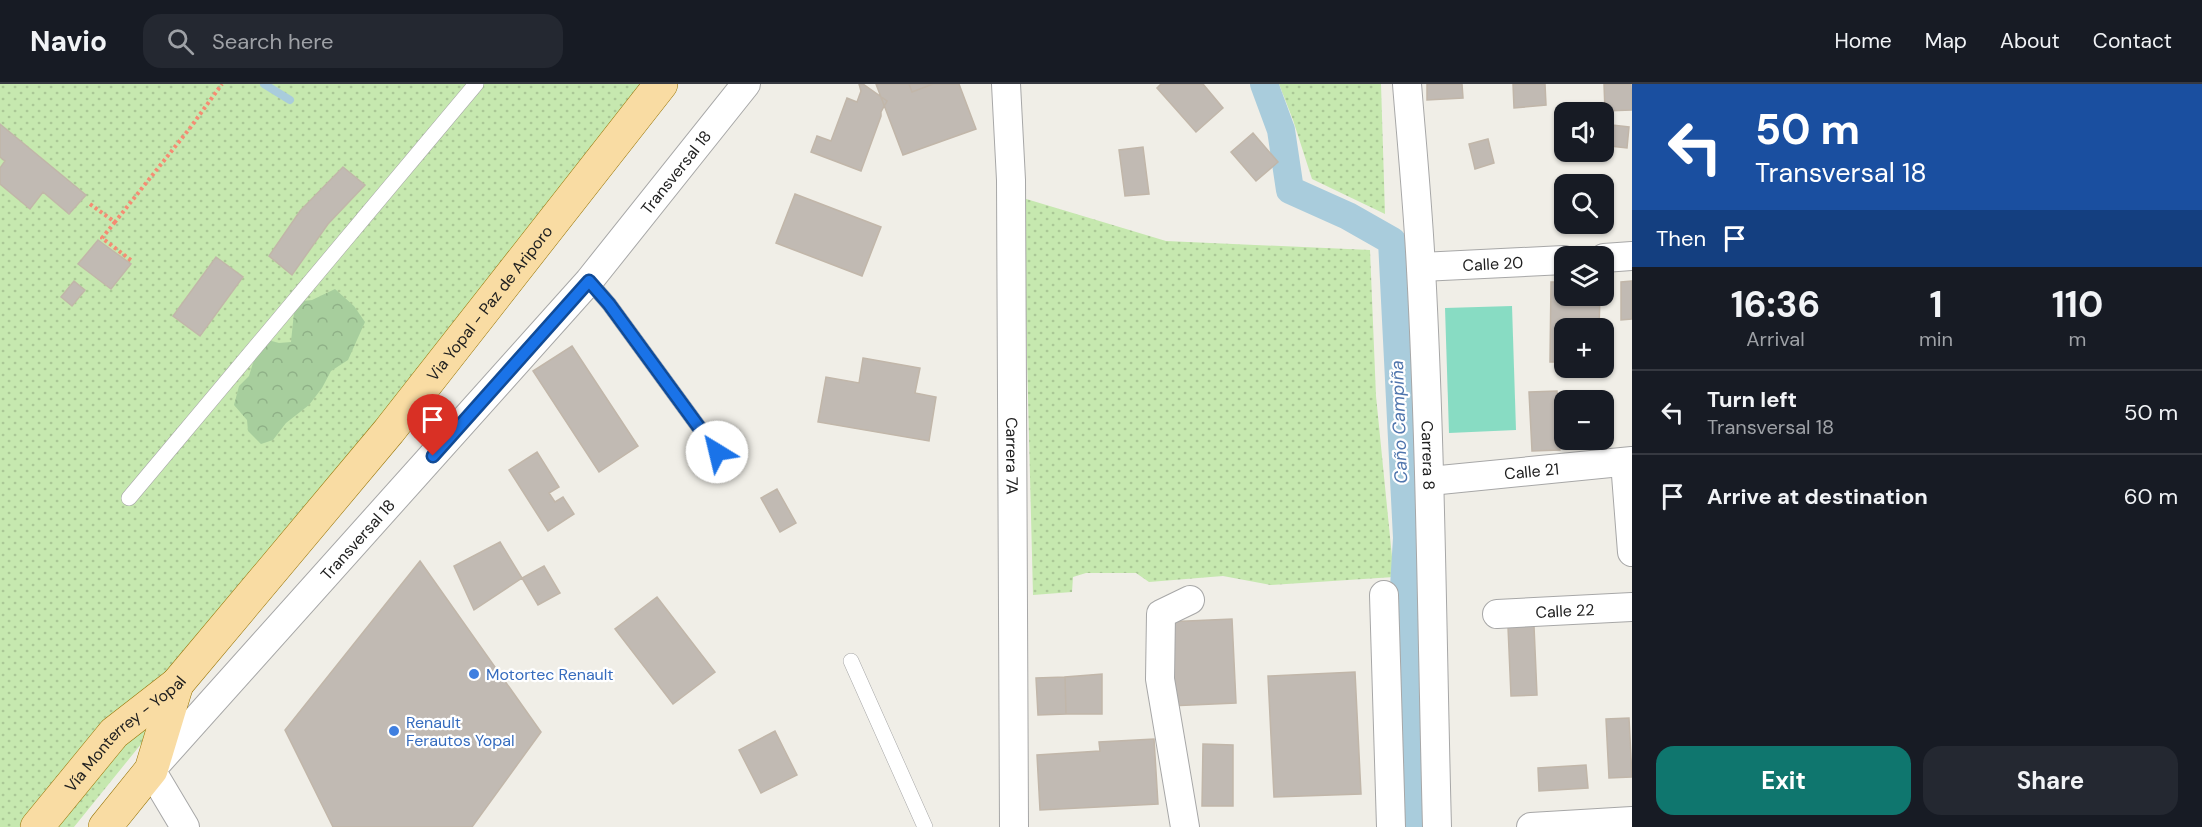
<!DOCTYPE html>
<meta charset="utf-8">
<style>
:root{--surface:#171b24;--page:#242831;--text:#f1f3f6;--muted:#9ea1a6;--line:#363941;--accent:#0f766e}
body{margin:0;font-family:"DM Sans",sans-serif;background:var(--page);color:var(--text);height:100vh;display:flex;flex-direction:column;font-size:22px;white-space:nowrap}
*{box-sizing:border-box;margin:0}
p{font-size:20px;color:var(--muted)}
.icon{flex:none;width:33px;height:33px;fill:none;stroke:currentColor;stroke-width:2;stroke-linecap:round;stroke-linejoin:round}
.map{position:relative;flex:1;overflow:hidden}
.sheet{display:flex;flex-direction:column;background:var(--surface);width:570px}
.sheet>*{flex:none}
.banner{background:#1a4fa0;color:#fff;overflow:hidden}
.controls{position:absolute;left:1554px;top:18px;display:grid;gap:12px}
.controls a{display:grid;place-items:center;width:60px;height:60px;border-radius:12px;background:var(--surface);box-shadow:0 2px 4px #0004;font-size:30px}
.pin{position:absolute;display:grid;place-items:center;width:51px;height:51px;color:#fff;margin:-62px -26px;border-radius:50% 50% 50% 0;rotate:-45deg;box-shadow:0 0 6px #0007}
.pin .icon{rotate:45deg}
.me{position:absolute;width:66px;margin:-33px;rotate:324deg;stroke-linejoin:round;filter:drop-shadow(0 0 4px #0008)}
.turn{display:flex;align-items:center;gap:21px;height:126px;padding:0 24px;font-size:27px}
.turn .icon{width:78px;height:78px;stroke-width:2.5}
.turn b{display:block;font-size:42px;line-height:51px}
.then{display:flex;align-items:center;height:57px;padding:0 24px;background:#0003;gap:12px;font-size:22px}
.eta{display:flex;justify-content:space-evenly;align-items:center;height:102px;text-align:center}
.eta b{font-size:36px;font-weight:700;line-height:42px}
.button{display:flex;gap:12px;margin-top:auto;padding:12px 24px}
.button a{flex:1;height:69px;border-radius:18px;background:var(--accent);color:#fff;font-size:24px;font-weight:700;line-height:69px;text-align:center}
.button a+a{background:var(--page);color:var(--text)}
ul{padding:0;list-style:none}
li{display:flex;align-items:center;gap:18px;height:84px;padding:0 24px;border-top:2px solid var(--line)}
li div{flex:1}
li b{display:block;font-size:22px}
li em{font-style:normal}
header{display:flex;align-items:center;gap:36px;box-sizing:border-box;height:84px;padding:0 30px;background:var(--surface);border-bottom:2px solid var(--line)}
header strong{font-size:28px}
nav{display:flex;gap:33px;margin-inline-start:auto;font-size:21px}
.search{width:420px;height:54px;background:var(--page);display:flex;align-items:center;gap:15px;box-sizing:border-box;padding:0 21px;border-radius:18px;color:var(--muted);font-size:22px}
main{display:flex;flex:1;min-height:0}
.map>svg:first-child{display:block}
.grass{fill:url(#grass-dots)}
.forest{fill:url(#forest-crowns)}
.pitch{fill:#88dcc3}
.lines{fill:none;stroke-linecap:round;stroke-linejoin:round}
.stream{stroke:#a9ccdc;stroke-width:8}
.canal{stroke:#a9ccdc;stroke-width:28}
.building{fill:#c1bab3;stroke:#c1b6a9;stroke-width:1.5}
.lane-casing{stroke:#a7a7a7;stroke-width:16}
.street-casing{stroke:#a7a7a7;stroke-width:30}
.primary-casing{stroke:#977405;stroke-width:34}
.path{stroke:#f58c73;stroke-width:4;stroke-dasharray:3 3;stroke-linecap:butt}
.lane{stroke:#fff;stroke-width:15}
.street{stroke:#fff;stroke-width:28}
.primary{stroke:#f9dca3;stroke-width:33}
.route-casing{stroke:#114b97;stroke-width:15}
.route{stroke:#1a73e8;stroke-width:10}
.shop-dot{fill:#3f7fe0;stroke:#fff;stroke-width:2}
.labels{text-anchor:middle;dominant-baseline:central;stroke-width:4.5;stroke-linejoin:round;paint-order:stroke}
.street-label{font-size:16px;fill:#202020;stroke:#fff}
.shop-label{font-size:16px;fill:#366cbe;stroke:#fff;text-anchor:start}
.water-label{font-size:18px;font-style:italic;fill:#4f75ad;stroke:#fff}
</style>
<header>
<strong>Navio</strong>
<div class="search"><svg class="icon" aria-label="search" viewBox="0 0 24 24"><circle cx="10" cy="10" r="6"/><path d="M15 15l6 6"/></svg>Search here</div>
<nav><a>Home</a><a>Map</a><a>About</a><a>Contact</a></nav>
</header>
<main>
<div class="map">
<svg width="1632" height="743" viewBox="0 0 1632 743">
<defs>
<pattern id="grass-dots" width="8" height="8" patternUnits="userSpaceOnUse" patternTransform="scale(1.5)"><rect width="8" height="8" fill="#c6e8af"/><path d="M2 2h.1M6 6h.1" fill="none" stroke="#aac796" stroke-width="1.8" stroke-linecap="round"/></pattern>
<pattern id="forest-crowns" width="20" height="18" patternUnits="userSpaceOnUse" patternTransform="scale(1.5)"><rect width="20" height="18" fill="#a7ce9d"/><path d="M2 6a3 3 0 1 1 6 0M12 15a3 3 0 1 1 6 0" fill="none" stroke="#8fb187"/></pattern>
</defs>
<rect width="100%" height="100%" fill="#f0eee7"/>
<path class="grass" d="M 0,0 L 675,0 L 74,743 L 0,743 Z
M 1279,0 L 1381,0 L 1385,130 L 1312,95 L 1293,36 Z
M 1023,114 L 1166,157 L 1370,166 L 1376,312 L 1394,493 L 1271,501 L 1223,492 L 1149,498 L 1136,489 L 1086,489 L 1073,493 L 1072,508 L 1033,511 Z"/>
<path class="forest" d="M 335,205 L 354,222 L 365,238 L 348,276 L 331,287 L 322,304 L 309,321 L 286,339 L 273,356 L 261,360 L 248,347 L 247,336 L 234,321 L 239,302 L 249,292 L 253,279 L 261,262 L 268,256 L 279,259 L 291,258 L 295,218 L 312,216 Z"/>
<path class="pitch" d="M 1512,222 L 1516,346 L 1449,349 L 1445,224 Z"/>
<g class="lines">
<path class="stream" d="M 264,0 L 290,16"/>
<path class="canal" d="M 1264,0 L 1281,46 L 1290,106 L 1348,132 L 1392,157 L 1407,454 L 1404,503 L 1415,743"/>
</g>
<path class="building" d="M 859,0 L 863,0 L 887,17 L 881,28 L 881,32 L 861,87 L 811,68 L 817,52 L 831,57 L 847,14 L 857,18 L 861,7 Z
M 876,0 L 959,0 L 976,45 L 903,71 Z
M 909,0 L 933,0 L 912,8 Z
M 1161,0 L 1203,0 L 1223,24 L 1196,48 L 1157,4 Z
M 1427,0 L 1462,0 L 1463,14 L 1427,16 Z
M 1513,0 L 1545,0 L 1546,21 L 1514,24 Z
M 1604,0 L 1631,0 L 1632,26 L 1605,27 Z
M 0,40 L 86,111 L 69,130 L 43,108 L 30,125 L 0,100 L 0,84 L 5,77 L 0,73 Z
M 1612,41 L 1629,43 L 1627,64 L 1610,62 Z
M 1253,49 L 1278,78 L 1256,97 L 1231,68 Z
M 1488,55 L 1494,79 L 1475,85 L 1469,60 Z
M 1143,63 L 1149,110 L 1125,112 L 1119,66 Z
M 343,83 L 365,101 L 328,140 L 292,191 L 269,172 L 300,127 Z
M 795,110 L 881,143 L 862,192 L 776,159 Z
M 98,156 L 131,180 L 111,205 L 78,180 Z
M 216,173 L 243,193 L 200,252 L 173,232 Z
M 74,197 L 85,206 L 72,222 L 61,213 Z
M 1632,197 L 1632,235 L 1621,236 L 1621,198 Z
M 1551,198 L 1564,198 L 1564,212 L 1600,212 L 1599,244 L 1564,244 L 1564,278 L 1550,278 Z
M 572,262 L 638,362 L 599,388 L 533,287 Z
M 863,274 L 920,284 L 915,309 L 936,313 L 929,357 L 818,338 L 826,293 L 859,299 Z
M 1557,307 L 1560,366 L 1532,367 L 1529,308 Z
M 537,368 L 559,403 L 549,409 L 555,418 L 563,413 L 574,430 L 548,447 L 509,386 Z
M 777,405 L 796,439 L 780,448 L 761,414 Z
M 500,458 L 522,494 L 474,526 L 454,482 Z
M 420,477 L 541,648 L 472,743 L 333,743 L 285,646 Z
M 544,482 L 560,509 L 538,521 L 522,494 Z
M 657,513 L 715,588 L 673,620 L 615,545 Z
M 1232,535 L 1236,619 L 1169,622 L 1165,538 Z
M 1534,542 L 1537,611 L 1511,612 L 1508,543 Z
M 1355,588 L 1361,710 L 1274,713 L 1268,592 Z
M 1102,590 L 1102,630 L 1066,630 L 1065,593 Z
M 1065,593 L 1066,630 L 1038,631 L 1036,594 Z
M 1629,634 L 1632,693 L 1609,694 L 1606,635 Z
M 775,647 L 797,691 L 761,709 L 739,666 Z
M 1154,655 L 1158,720 L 1040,726 L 1037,671 L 1100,667 L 1099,658 Z
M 1203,660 L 1233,661 L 1233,722 L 1202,722 Z
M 1586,681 L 1588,704 L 1539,707 L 1538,684 Z"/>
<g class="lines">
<defs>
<path id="lane" d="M 589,197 L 609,220 L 717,368
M 129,414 L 476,0
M 851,577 L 925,743"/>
<g id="street">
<path id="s1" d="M 1006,0 L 1011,96 L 1014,743"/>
<path id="s2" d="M 1407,0 C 1412,62 1418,124 1421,185 C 1431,371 1432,557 1437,743"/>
<path d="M 1604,174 L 1632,172"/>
<path id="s3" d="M 1421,183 L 1564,176"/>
<path d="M 1625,378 L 1632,468"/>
<path id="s4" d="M 1430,397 L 1632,377"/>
<path d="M 1384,511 L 1391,743"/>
<path id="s5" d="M 1497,530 L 1632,523"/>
<path id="s6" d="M 185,743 L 151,686 L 589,197 L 746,0"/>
<path d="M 1185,743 L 1160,595 L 1161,530 L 1190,516"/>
<path d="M 1531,743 L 1632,737"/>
</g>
<g id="primary">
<path id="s7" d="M 37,743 L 114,649 L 177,600 L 389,347 L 661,0"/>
<path d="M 105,743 L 151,686 L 177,600"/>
</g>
</defs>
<use href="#lane" class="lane-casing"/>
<use href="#street" class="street-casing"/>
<use href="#primary" class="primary-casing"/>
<path class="path" d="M 90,120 L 115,138 L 190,44 L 222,0
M 115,138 L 102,154 L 132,177"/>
<use href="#lane" class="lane"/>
<use href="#street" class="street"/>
<use href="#primary" class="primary"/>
</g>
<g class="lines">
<defs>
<path id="route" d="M 433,372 L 589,197 L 609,220 L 717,368"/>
</defs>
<use href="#route" class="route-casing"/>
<use href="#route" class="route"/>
</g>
<g class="shop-dot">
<circle cx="474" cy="590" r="6"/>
<circle cx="394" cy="647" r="6"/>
</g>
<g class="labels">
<g class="street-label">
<text stroke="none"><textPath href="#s6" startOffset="862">Transversal 18</textPath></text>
<text stroke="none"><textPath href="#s3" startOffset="72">Calle 20</textPath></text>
<text stroke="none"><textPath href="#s7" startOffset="694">Via Yopal - Paz de Ariporo</textPath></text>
<text stroke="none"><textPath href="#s1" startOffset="372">Carrera 7A</textPath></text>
<text stroke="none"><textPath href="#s2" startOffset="372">Carrera 8</textPath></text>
<text stroke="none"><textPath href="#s4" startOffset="102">Calle 21</textPath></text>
<text stroke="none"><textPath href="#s6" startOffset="376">Transversal 18</textPath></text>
<text stroke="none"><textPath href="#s5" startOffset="68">Calle 22</textPath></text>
<text stroke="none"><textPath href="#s7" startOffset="129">Vía Monterrey - Yopal</textPath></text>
</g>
<g class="shop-label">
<text x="486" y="590">Motortec Renault</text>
<text x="406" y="638">Renault<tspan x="406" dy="18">Ferautos Yopal</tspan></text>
</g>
<g class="water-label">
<text transform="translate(1399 338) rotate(-92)">Caño Campiña</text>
</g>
</g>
</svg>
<div class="controls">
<a><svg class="icon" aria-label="sound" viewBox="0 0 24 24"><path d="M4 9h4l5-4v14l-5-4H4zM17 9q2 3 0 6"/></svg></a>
<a><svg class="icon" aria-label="search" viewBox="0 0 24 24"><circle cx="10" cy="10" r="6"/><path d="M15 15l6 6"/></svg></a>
<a><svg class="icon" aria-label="layers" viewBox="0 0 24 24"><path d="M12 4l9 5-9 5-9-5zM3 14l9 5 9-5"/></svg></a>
<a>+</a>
<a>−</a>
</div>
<div class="pin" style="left:433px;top:372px;background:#d93025"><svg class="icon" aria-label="arrive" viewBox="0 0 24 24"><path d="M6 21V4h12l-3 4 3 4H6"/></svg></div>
<svg class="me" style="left:717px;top:368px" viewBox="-20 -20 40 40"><circle r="19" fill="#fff"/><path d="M0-13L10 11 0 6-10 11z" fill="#1a73e8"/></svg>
</div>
<section class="sheet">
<div class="banner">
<div class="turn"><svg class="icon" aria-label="left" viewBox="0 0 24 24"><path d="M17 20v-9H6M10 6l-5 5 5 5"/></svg><div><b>50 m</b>Transversal 18</div></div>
<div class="then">Then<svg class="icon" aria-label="arrive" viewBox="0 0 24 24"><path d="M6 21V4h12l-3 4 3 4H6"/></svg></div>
</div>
<div class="eta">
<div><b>16:36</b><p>Arrival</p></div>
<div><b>1</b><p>min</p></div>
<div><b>110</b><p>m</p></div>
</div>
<ul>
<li><svg class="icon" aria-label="left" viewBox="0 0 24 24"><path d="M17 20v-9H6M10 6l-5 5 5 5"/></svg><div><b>Turn left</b><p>Transversal 18</p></div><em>50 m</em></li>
<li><svg class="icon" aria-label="arrive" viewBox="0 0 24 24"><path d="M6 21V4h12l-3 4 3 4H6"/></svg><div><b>Arrive at destination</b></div><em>60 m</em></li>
</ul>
<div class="button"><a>Exit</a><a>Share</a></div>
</section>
</main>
